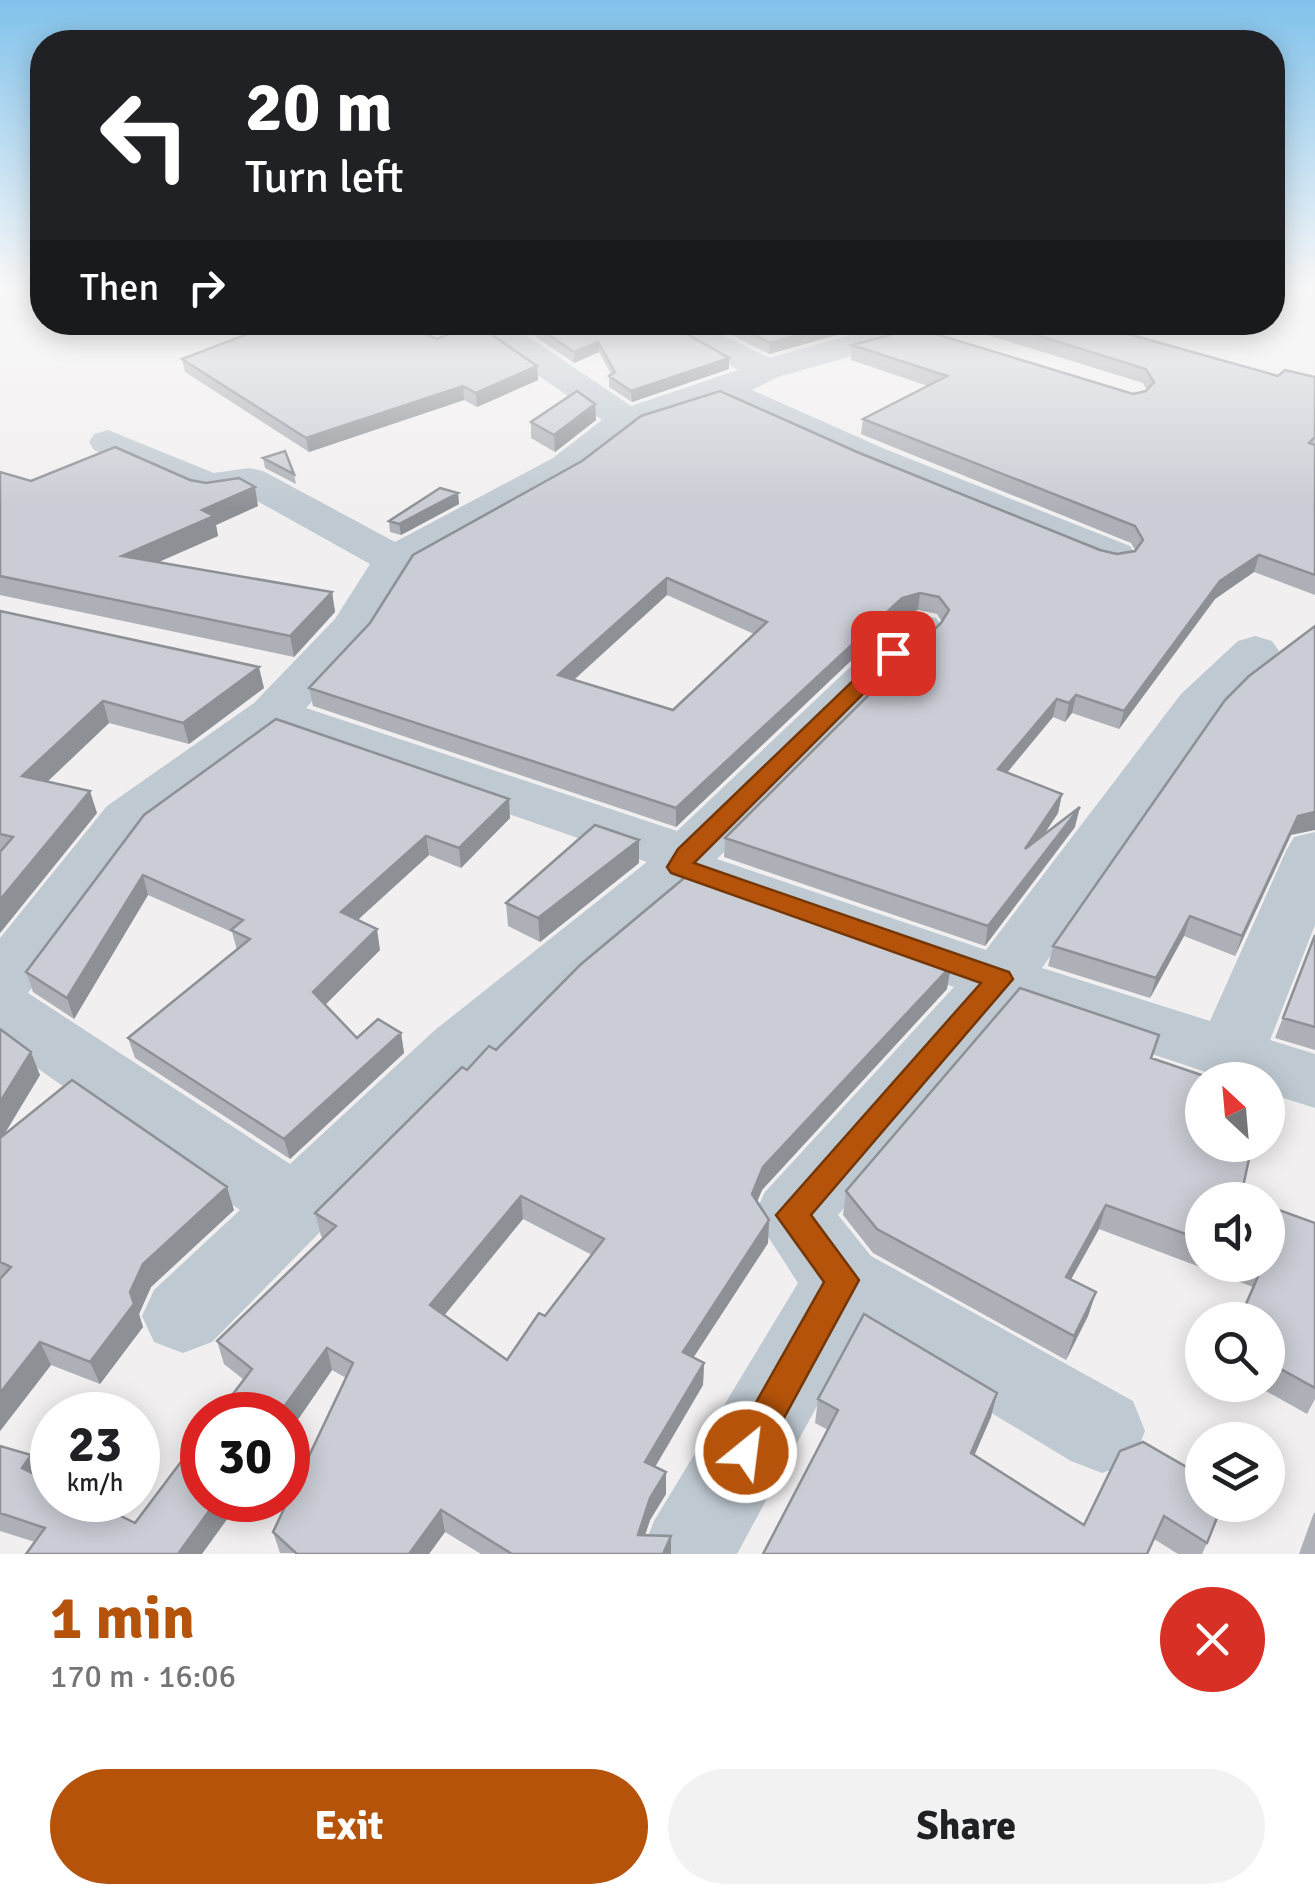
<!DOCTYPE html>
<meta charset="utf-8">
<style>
:root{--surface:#fff;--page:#f2f2f2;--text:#202124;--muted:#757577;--accent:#b45309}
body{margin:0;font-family:Signika,sans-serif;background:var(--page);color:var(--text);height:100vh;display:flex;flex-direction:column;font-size:38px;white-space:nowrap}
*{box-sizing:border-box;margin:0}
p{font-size:32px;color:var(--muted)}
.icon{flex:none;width:55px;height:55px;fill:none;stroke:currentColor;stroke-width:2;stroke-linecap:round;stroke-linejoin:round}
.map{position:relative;height:1554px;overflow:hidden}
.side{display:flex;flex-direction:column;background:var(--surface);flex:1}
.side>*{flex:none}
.hud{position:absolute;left:30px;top:30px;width:1255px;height:305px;border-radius:40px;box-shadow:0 5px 25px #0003;background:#202124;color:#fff;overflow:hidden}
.needle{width:65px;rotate:334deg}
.controls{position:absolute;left:1185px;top:1062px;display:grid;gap:20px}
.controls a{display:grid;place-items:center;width:100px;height:100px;border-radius:50%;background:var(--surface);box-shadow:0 5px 25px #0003;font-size:50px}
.speed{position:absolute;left:30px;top:1392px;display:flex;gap:20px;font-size:50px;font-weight:700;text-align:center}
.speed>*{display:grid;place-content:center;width:130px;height:130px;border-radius:50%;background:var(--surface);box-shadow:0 5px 25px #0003;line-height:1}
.speed small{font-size:25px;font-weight:400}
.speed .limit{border:15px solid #d22;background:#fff;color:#111}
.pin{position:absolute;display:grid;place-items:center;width:85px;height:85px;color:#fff;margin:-42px;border-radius:20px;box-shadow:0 5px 15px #0006}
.me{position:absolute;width:110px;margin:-55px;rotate:29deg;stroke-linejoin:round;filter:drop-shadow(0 0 8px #0008)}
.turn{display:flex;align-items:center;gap:35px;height:210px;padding:0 50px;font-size:45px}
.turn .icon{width:130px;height:130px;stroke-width:2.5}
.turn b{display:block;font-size:70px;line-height:85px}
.then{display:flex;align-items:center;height:95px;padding:0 50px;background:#0003;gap:20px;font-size:38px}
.round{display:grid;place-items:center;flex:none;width:105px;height:105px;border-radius:52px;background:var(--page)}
.summary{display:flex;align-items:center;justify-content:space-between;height:170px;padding:0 50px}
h1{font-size:60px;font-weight:700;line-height:75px;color:var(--accent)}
.primary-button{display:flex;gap:20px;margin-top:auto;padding:20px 50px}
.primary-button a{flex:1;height:115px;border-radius:60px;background:var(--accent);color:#fff;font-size:40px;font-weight:700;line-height:115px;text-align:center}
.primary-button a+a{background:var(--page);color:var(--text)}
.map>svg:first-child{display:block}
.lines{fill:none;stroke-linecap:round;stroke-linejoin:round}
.street{fill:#bfc9d1;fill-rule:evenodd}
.wall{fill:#aeb0b7;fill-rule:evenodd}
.shaded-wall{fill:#8d9095}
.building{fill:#cacdd5;stroke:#8d9095;stroke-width:2.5;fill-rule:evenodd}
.route{fill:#b45309;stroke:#753606;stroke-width:2.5}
</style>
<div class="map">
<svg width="1315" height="1554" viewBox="0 0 1315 1554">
<rect width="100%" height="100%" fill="#f1efef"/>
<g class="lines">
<path class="street" d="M 476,322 L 507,322 L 631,406 L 738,370 L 654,322 L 697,322 L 769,358 L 897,322 L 951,322 L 947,329 L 778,377 L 752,390 L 885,449 L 1130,546 L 1136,555 L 1130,564 L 1114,568 L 1098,564 L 857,465 L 720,402 L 639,428 L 581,474 L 412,569 L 370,638 L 306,708 L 677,831 L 902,618 L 919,614 L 936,618 L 943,628 L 936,638 L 717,859 L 986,950 L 1181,694 L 1238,641 L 1255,636 L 1272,641 L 1279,651 L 1217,716 L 1042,968 L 1210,1021 L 1286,851 L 1294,837 L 1315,832 L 1315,925 L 1270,1040 L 1315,1054 L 1315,1108 L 1268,1093 L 1268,1080 L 1230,1080 L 1013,1008 L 838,1215 L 871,1256 L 1133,1401 L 1145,1431 L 1133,1461 L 1102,1473 L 1071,1461 L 857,1332 L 737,1554 L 641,1554 L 654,1521 L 798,1283 L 754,1215 L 765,1192 L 954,987 L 688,892 L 483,1066 L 212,1342 L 183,1353 L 154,1342 L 142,1316 L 154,1290 L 240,1210 L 0,1042 L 0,938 L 107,806 L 254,703 L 335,619 L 370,564 L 243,493 L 209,498 L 195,495 L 94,450 L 89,442 L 94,434 L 108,430 L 214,473 L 249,468 L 263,471 L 395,542 L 553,458 L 602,420 L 478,333 ZM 279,734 L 647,862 L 435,1030 L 290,1164 L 28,993 L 147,832 Z"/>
</g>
<path class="wall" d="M 233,322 L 397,322 L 437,339 L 537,366 L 538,380 L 477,407 L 464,400 L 309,452 L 185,372 L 182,359 L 245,335 L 234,329 Z
M 514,322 L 666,322 L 729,358 L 729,369 L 632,402 L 609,387 L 609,376 L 611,374 L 599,352 L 574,363 Z
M 706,322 L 877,322 L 876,324 L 769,354 Z
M 966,322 L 1146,322 L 1122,332 L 1278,376 L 1315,377 L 1315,595 L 1254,572 L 1215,599 L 1119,729 L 1072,713 L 1065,722 L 1053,717 L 1007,773 L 1062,794 L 1058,813 L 1043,836 L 1075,827 L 985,946 L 724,857 L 725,838 L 942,622 L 937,614 L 918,610 L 899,615 L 676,827 L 313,706 L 309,688 L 857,452 L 1100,550 L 1117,554 L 1135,550 L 1131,543 L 861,434 L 863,419 L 928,386 L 851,360 L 852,345 L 1133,394 L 1147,391 L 1143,383 L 965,328 ZM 667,595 L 754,634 L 673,710 L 574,680 Z
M 595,404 L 596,420 L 555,452 L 531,438 L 531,422 Z
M 263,458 L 294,474 L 296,484 L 265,468 Z
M 0,472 L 31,481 L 190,480 L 258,506 L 216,525 L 218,536 L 157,562 L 332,592 L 335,612 L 294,657 L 0,595 Z
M 458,493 L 459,504 L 401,535 L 390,532 L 389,521 Z
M 0,611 L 264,688 L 189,744 L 109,723 L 47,782 L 97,813 L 0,933 Z
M 144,815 L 510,818 L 461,868 L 429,855 L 358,920 L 380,950 L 325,1005 L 357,1038 L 401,1033 L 404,1053 L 290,1159 L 135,1058 L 128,1038 L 237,950 L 232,932 L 148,895 L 74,1019 L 33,992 L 26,972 Z
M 1291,835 L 1235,956 L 1184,936 L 1150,998 L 1048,966 L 1053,946 Z
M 639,863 L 540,942 L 508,926 L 506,903 Z
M 1315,935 L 1315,1050 L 1275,1038 Z
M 947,989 L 762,1190 L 757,1201 L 769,1220 L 768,1243 L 693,1358 L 704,1363 L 703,1385 L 655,1467 L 666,1494 L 650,1520 L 645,1535 L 671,1536 L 671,1554 L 481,1554 L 445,1532 L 429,1554 L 280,1553 L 273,1532 L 346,1378 L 332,1370 L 288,1434 L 288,1415 L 224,1364 L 217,1341 L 323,1238 L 321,1236 L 315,1213 L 467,1070 L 496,1050 ZM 523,1219 L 592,1255 L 545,1316 L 507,1360 L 444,1315 Z
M 0,1029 L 40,1075 L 4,1135 L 234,1210 L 151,1287 L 139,1314 L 143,1327 L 100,1384 L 51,1365 L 0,1431 Z
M 1152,1058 L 1202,1200 L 1202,1265 L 1268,1265 L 1315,1223 L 1315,1399 L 1307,1414 L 1255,1385 L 1268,1385 L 1268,1320 L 1253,1287 L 1099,1229 L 1071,1279 L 1096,1292 L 1088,1316 L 1066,1360 L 873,1253 L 843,1215 L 846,1191 Z
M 818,1399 L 991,1417 L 974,1455 L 1084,1525 L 1120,1451 L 1207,1543 L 1202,1554 L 1178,1554 L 1154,1539 L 1147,1554 L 828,1430 L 815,1423 Z
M 0,1446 L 31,1455 L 42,1478 L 202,1554 L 35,1542 L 0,1531 Z
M 1315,1512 L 1315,1554 L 1299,1554 L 1313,1515 Z"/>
<path class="shaded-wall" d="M 845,322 L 877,322 L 876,324 L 769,354 L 770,343 Z
M 1114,322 L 1146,322 L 1101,341 L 1103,327 Z
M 598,342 L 599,352 L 574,363 L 574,352 Z
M 729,358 L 729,369 L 632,402 L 631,391 Z
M 537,366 L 538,380 L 477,407 L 476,393 Z
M 463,386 L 464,400 L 309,452 L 306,438 Z
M 595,404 L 596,420 L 555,452 L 554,435 Z
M 255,487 L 258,506 L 216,525 L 218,536 L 127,576 L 122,556 L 202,510 Z
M 458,493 L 459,504 L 401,535 L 399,524 Z
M 1259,555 L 1254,572 L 1215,599 L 1119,729 L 1124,711 L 1220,581 Z
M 667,578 L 667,595 L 559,693 L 558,675 Z
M 332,592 L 335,612 L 294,657 L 290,636 Z
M 920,593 L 918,610 L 899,615 L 676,827 L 676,808 L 902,598 Z
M 259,667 L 264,688 L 189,744 L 183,723 Z
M 1076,695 L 1072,713 L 1065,722 L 1069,703 Z
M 1057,699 L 1053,717 L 994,788 L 998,769 Z
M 103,701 L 109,723 L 30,798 L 22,776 Z
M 90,791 L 97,813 L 0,933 L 0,900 Z
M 1062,794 L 1058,813 L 1021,869 L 1025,849 Z
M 509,799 L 510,818 L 461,868 L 459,848 Z
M 1080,807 L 1075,827 L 985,946 L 988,926 Z
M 1315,812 L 1315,830 L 1291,835 L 1235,956 L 1242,936 L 1298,816 Z
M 426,836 L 429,855 L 344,932 L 341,912 Z
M 639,840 L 639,863 L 540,942 L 538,918 Z
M 143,875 L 148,895 L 74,1019 L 67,998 Z
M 1190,916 L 1184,936 L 1150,998 L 1156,978 Z
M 377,929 L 380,950 L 317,1013 L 313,992 Z
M 951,966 L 947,989 L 762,1190 L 751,1217 L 752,1194 L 763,1167 Z
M 401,1033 L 404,1053 L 290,1159 L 284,1139 Z
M 31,1052 L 40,1075 L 0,1141 L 0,1102 Z
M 227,1187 L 234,1210 L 151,1287 L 139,1314 L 143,1327 L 100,1384 L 90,1362 L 130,1292 L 143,1264 Z
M 521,1196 L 523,1219 L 434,1328 L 430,1305 Z
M 1106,1205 L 1099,1229 L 1059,1301 L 1066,1277 Z
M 769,1220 L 768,1243 L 682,1375 L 683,1352 Z
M 1096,1292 L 1088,1316 L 1066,1360 L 1074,1336 Z
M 40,1342 L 51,1365 L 0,1431 L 0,1393 Z
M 327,1348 L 332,1370 L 288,1434 L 288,1415 L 278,1415 Z
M 704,1363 L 703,1385 L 645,1484 L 645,1462 Z
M 997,1393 L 991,1417 L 965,1477 L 971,1453 Z
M 31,1455 L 42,1477 L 34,1490 L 22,1468 Z
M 666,1472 L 666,1494 L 650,1520 L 639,1554 L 638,1535 L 650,1498 Z
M 217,1500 L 241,1500 L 202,1554 L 178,1554 Z
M 441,1510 L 445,1532 L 429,1554 L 409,1554 Z
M 671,1536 L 671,1554 L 663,1554 Z"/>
<path class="building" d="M 244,322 L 397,322 L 437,339 L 475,323 L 537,366 L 476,393 L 463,386 L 306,438 L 182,359 L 258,330 Z
M 529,322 L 666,322 L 729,358 L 631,391 L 609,376 L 615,372 L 598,342 L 574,352 Z
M 728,322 L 845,322 L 770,343 Z
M 994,322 L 1114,322 L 1103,327 L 1278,376 L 1285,370 L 1315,377 L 1315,437 L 1309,443 L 1315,445 L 1315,575 L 1259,555 L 1220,581 L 1124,711 L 1076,695 L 1069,703 L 1057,699 L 998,769 L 1062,794 L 1025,849 L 1080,807 L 988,926 L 725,838 L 941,623 L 949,610 L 939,597 L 920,593 L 902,598 L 676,808 L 309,688 L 370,623 L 413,555 L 582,461 L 641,416 L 720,391 L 857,452 L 1100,550 L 1117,554 L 1135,551 L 1143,540 L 1135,526 L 863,419 L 947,376 L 852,345 L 916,328 L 1133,394 L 1146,391 L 1154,382 L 1146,369 ZM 667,578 L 767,622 L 673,710 L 558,675 Z
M 577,391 L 595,404 L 554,435 L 531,422 Z
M 115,447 L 190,480 L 206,483 L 239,478 L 255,487 L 202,510 L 214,516 L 122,556 L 332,592 L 290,636 L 0,576 L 0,472 L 31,481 Z
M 285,451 L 294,474 L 263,458 Z
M 440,488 L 458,493 L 399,524 L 389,521 Z
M 0,611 L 259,667 L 183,723 L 103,701 L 22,776 L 90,791 L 0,900 L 0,852 L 13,837 L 0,834 Z
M 1315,626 L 1315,812 L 1298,816 L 1242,936 L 1190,916 L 1156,978 L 1053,946 L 1225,700 L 1249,676 Z
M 276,719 L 509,799 L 459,848 L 426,836 L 341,912 L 377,929 L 313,992 L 357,1038 L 378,1019 L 401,1033 L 284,1139 L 128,1038 L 250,939 L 231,930 L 243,920 L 143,875 L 67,998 L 26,972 L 144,815 Z
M 595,825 L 639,840 L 538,918 L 506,903 Z
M 689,874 L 951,966 L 763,1167 L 752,1194 L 769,1220 L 683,1352 L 704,1363 L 645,1462 L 666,1472 L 650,1498 L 638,1535 L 671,1536 L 663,1554 L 512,1554 L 441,1510 L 409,1554 L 297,1554 L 273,1532 L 353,1363 L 327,1348 L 278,1415 L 217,1415 L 252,1369 L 217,1341 L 336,1226 L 315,1213 L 462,1067 L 467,1070 L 489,1046 L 496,1050 L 580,965 ZM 521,1196 L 604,1239 L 545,1316 L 539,1313 L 507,1360 L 430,1305 Z
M 1315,935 L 1315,1027 L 1283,1018 Z
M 1020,988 L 1159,1035 L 1151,1058 L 1216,1080 L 1202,1080 L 1202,1145 L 1252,1145 L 1241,1196 L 1252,1200 L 1202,1200 L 1202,1240 L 1106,1205 L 1066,1277 L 1096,1292 L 1074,1336 L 877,1229 L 846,1191 Z
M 0,1029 L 31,1052 L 0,1102 Z
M 72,1080 L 227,1187 L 143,1264 L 130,1292 L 134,1304 L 90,1362 L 40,1342 L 0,1393 L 0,1279 L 11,1267 L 0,1262 L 0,1138 Z
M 1268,1206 L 1315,1223 L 1315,1388 L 1268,1362 L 1268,1320 L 1239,1320 L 1263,1265 L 1268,1265 Z
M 864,1314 L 997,1393 L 971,1453 L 1084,1525 L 1120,1451 L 1143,1442 L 1202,1476 L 1202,1505 L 1222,1505 L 1207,1543 L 1164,1516 L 1147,1554 L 763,1554 L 838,1410 L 818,1399 Z
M 202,1434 L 202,1500 L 217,1500 L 178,1554 L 26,1554 L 45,1528 L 0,1513 L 0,1446 L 31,1455 L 22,1468 L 52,1483 L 52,1500 L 88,1500 L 135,1523 Z"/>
<linearGradient id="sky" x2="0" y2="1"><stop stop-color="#81c2eb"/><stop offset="0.57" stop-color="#f9f8f8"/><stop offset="1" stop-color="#f9f8f8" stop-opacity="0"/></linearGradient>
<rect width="1315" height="508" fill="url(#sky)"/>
<path class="route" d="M 893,647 L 903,653 L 900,657 L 694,863 L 1009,972 L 1013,979 L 811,1215 L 859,1280 L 759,1464 L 746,1469 L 733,1464 L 728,1452 L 824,1282 L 776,1215 L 981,983 L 671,873 L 667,867 L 678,849 L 886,649 Z"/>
</svg>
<div class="controls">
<a><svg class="needle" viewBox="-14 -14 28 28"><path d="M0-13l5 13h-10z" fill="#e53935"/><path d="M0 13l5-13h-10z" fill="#757577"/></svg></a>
<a><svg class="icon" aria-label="sound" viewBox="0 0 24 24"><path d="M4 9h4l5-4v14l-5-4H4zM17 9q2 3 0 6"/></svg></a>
<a><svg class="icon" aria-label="search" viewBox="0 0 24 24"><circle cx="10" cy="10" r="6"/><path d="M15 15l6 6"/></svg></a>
<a><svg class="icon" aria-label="layers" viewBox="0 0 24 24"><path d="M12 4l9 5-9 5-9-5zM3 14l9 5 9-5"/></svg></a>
</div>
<div class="speed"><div>23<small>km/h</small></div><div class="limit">30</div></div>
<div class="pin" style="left:893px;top:653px;background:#d93025"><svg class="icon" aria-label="arrive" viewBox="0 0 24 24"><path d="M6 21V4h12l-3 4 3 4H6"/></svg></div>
<svg class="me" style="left:746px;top:1452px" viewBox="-20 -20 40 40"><circle r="17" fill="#b45309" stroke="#fff" stroke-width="3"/><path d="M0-11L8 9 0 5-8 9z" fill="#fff"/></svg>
<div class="hud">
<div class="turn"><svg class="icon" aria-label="left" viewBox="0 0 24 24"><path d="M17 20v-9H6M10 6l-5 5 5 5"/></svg><div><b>20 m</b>Turn left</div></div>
<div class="then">Then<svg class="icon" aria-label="right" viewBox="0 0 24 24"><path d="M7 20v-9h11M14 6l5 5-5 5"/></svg></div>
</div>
</div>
<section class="side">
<div class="summary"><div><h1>1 min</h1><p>170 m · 16:06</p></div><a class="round" style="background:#d93025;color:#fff"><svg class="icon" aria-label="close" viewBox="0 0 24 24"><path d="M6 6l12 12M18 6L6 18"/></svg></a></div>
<div class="primary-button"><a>Exit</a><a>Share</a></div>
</section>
